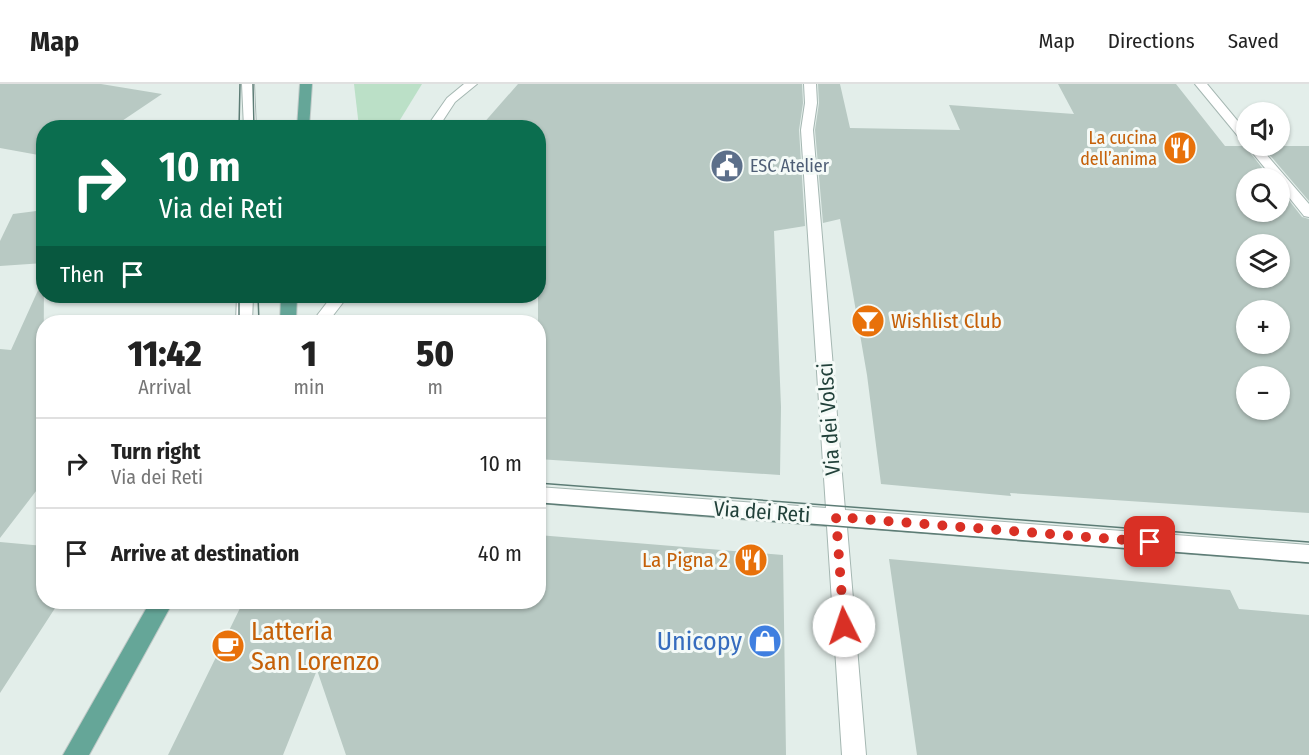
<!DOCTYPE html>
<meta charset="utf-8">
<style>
:root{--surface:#fff;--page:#f6f6f6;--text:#222;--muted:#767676;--line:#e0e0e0}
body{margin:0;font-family:"Fira Sans Condensed",sans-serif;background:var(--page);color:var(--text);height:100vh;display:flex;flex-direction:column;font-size:22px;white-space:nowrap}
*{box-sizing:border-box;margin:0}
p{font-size:20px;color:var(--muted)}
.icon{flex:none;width:33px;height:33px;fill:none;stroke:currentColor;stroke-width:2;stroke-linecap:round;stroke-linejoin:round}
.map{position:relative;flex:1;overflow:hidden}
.side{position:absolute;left:36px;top:231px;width:510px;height:294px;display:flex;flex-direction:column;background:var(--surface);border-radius:24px;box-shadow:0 2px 4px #0004}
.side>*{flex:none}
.top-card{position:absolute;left:36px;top:36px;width:510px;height:183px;border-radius:24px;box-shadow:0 2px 4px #0004;background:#0b6e4f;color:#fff;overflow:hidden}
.tools{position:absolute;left:1236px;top:18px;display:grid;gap:12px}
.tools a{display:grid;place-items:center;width:54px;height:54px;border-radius:50%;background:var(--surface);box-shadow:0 2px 4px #0004;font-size:30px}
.pin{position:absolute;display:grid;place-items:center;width:51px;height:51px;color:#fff;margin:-26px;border-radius:12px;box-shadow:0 3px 9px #0006}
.me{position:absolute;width:66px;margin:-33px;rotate:356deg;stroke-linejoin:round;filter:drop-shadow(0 0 4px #0008)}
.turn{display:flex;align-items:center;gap:21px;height:126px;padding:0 24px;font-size:27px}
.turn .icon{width:78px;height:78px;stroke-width:2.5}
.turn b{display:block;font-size:42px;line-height:51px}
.then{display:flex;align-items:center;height:57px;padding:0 24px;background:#0003;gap:12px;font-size:22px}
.eta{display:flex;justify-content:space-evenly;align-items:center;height:102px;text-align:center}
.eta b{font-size:36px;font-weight:800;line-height:42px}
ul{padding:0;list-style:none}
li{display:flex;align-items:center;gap:18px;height:90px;padding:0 24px;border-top:2px solid var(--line)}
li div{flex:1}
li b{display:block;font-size:22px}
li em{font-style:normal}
header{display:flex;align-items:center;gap:36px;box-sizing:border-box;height:84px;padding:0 30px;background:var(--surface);border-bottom:2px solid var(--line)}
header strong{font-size:28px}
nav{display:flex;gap:33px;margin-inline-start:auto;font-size:21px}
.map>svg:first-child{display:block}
.green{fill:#bbe0c7}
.building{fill:#b8c9c3;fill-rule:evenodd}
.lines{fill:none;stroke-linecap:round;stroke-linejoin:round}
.minor-casing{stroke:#a5b7b2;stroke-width:2}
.major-casing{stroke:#c1cac8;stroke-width:2}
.minor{fill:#fff;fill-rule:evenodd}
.major{fill:#65a698;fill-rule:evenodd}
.tram{stroke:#5c7c75;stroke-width:1.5}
.route{stroke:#d93025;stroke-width:10;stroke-dasharray:0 18}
.labels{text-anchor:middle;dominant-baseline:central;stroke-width:6;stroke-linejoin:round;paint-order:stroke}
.far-food-label{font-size:18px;fill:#c56008;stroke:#f4faf7;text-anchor:end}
.far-service-label{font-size:18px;fill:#4e5e75;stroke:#f4faf7;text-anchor:start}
.food-label{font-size:21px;fill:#c56008;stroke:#f4faf7;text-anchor:start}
.street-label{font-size:21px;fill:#21413a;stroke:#f4faf7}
.near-food-label{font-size:26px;fill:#c56008;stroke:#f4faf7;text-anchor:start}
.near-shop-label{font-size:26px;fill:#366cbe;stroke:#f4faf7;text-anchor:end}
</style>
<header>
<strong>Map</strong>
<nav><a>Map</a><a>Directions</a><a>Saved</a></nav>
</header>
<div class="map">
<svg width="1309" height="671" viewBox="0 0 1309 671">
<rect width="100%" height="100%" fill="#e3eeea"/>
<path class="green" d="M 354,0 L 422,0 L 395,44 L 359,43 Z"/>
<path class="building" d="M 0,0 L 101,0 L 162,10 L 113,43 L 76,36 L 65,44 L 44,44 L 44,72 L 0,64 Z
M 518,0 L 802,0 L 803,19 L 799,46 L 805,142 L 774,147 L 781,323 L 780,391 L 538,375 L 538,44 L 482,41 Z
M 818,0 L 840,0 L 850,44 L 960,46 L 949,21 L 1074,30 L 1058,0 L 1176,0 L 1225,62 L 1245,62 L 1270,94 L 1246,94 L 1246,128 L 1280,128 L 1280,105 L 1302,133 L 1309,135 L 1309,429 L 1010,409 L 1011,412 L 881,400 L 867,291 L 840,135 L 823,139 L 815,46 L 819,19 ZM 1246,160 L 1280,160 L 1280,194 L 1246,194 ZM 1246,226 L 1280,226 L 1280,260 L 1246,260 ZM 1246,292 L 1280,292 L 1280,326 L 1246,326 Z
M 1262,62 L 1309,62 L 1309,117 Z
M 44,126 L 44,179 L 0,182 L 0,157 L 13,130 Z
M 44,193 L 43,398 L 0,454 L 0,265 L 11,266 Z
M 538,451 L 783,471 L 786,671 L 346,671 L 317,586 L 283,671 L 168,671 L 243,518 L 538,518 Z
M 0,458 L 44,462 L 44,518 L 59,518 L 0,609 Z
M 889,475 L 1230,506 L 1239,525 L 1309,531 L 1309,671 L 917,671 Z"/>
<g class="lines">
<defs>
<path id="minor" d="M 242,0 L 254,0 L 256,44 L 244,44 Z
M 464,0 L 477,0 L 455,18 L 438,44 L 426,44 L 447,14 Z
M 804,0 L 816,0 L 817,19 L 813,46 L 845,426 L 1309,461 L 1309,479 L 847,443 L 866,671 L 842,671 L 827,442 L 538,419 L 538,403 L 826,424 L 801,46 L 805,19 Z
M 1195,0 L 1207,0 L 1246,47 L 1246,58 L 1242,57 Z
M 1247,62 L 1259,62 L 1309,120 L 1309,133 L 1304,132 L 1280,102 L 1280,94 L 1273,94 Z
M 237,212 L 253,212 L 252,238 L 236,238 Z
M 332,212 L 348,212 L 328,238 L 312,238 Z"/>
<path id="major" d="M 300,0 L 312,0 L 309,44 L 297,44 Z
M 281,212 L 297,212 L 296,238 L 280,238 Z
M 150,518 L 173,518 L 89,671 L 63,671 Z"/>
</defs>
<use href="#minor" class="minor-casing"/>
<use href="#major" class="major-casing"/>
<use href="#minor" class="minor"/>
<use href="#major" class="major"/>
<path class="tram" d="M 253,0 L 254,44
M 239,44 L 240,0
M 239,212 L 239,238
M 258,212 L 259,238
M 538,399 L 1309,458
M 538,419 L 1309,479"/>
</g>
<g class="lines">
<path class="route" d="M 844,542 L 836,433 L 1150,458"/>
</g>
<defs>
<symbol id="restaurant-disc" viewBox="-11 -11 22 22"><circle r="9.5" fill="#e8710a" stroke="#f4faf7"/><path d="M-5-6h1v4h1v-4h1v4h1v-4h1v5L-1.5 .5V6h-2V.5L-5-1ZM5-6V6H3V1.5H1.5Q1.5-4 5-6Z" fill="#fff"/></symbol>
<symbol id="civic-disc" viewBox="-11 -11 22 22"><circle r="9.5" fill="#5c6f8a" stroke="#f4faf7"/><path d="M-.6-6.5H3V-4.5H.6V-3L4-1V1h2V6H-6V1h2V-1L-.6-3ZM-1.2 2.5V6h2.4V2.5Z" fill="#fff"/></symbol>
<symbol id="bar-disc" viewBox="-11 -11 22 22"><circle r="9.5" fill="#e8710a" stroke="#f4faf7"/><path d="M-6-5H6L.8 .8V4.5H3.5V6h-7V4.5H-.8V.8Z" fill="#fff"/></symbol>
<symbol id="shop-disc" viewBox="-11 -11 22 22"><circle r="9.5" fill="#3f7fe0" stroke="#f4faf7"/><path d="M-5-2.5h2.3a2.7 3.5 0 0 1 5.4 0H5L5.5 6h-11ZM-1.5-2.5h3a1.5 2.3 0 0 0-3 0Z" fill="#fff"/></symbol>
<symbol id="cafe-disc" viewBox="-11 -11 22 22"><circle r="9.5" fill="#e8710a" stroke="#f4faf7"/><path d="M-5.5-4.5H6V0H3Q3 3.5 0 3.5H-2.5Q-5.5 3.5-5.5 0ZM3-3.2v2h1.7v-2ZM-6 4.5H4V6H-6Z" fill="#fff"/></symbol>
</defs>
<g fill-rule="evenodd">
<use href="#restaurant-disc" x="1161" y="45" width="38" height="38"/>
<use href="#civic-disc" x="708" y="63" width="38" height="38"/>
<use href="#bar-disc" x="849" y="218" width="38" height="38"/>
<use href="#restaurant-disc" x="732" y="457" width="38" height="38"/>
<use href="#shop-disc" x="746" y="538" width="38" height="38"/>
<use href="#cafe-disc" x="209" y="543" width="38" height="38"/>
</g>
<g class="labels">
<g class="far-food-label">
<text x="1157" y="54">La cucina<tspan x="1157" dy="21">dell’anima</tspan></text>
</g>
<g class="far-service-label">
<text x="750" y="82">ESC Atelier</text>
</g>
<g class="food-label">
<text x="891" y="237">Wishlist Club</text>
<text x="728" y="476" text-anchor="end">La Pigna 2</text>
</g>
<g class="street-label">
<text transform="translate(829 335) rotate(-94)">Via dei Volsci</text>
<text transform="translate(762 428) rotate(4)">Via dei Reti</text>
</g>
<g class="near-food-label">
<text x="251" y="547">Latteria<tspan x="251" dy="30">San Lorenzo</tspan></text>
</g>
<g class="near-shop-label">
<text x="742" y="557">Unicopy</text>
</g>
</g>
</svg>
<div class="tools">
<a><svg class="icon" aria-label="sound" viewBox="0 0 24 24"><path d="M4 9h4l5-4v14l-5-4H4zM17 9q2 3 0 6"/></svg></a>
<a><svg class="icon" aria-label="search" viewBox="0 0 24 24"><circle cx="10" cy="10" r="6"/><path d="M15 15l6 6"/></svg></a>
<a><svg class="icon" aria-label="layers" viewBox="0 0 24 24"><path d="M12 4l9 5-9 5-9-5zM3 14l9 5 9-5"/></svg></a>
<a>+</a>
<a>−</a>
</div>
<div class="pin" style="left:1150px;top:458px;background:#d93025"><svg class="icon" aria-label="arrive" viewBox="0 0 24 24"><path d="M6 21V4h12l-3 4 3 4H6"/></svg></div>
<svg class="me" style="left:844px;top:542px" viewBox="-20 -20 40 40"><circle r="19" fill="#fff"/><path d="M0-13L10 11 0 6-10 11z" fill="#d93025"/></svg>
<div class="top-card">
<div class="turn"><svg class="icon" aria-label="right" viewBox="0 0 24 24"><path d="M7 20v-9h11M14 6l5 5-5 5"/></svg><div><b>10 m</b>Via dei Reti</div></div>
<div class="then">Then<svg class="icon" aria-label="arrive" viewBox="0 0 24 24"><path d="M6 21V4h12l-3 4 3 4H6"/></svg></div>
</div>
<section class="side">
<div class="eta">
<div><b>11:42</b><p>Arrival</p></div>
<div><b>1</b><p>min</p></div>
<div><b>50</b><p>m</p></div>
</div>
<ul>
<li><svg class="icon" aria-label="right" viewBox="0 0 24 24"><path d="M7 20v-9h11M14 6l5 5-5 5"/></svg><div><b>Turn right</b><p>Via dei Reti</p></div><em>10 m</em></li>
<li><svg class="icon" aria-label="arrive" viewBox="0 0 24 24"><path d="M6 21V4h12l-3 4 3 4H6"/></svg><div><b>Arrive at destination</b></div><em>40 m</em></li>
</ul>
</section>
</div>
